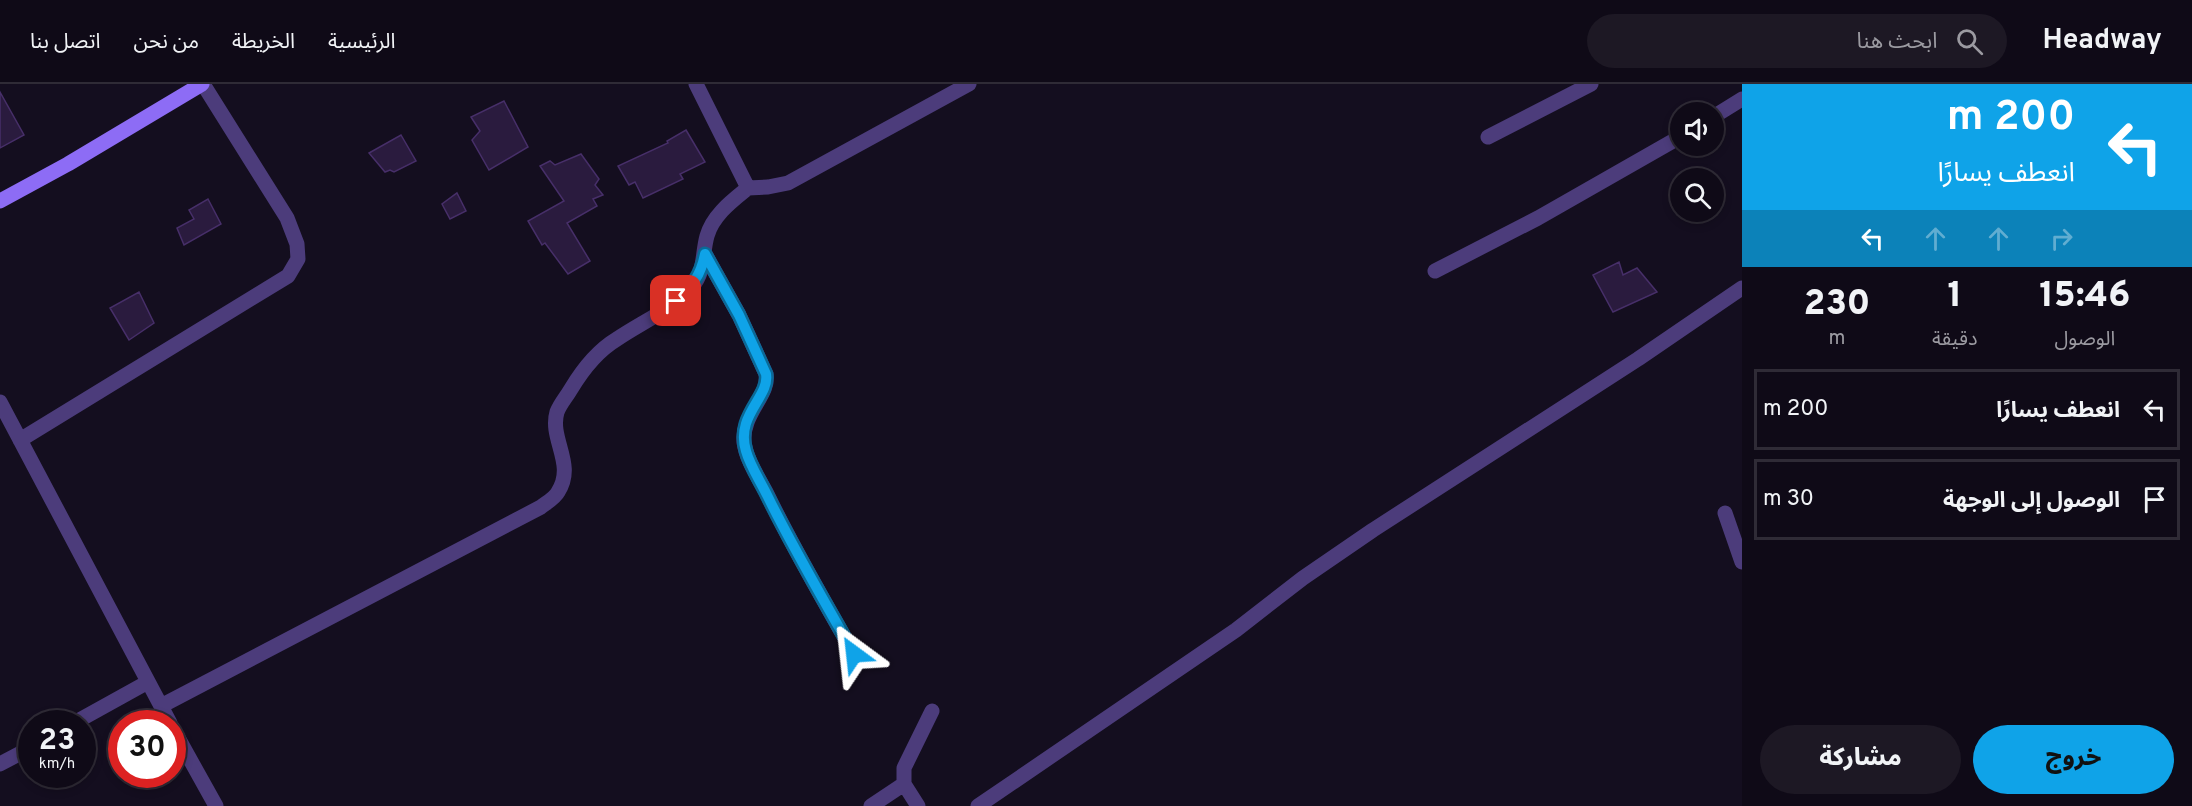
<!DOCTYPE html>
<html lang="ar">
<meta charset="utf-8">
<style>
:root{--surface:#0f0a17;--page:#1d1824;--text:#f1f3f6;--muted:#9b9aa1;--line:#2f2b36;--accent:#0fa3e8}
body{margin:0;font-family:Overpass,"Noto Sans Arabic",sans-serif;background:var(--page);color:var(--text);direction:rtl;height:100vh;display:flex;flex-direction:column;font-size:22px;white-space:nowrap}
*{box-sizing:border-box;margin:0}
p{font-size:20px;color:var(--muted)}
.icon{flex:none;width:33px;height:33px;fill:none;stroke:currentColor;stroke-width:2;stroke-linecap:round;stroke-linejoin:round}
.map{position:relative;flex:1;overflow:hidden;direction:ltr}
.drawer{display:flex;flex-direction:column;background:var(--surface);width:450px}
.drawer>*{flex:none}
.guide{background:#0fa3e8;color:#fff;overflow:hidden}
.buttons{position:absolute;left:1670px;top:18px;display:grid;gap:12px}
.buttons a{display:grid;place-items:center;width:54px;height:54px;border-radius:50%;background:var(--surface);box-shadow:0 3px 9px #0003,0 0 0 2px var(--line);font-size:30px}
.speed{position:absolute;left:18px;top:626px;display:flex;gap:12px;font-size:30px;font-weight:700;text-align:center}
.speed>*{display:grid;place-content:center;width:78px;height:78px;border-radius:50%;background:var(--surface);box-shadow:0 3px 9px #0003,0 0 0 2px var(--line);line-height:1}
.speed small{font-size:15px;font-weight:400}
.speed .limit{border:9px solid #d22;background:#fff;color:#111}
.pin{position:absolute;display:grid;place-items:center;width:51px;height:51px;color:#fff;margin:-26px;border-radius:12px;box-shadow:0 3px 9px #0006}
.me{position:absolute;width:66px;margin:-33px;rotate:330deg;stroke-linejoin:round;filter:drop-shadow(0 0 4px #0008)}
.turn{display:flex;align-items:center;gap:21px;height:126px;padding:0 18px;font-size:27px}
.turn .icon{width:78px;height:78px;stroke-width:2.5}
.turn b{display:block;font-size:42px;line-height:51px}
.lanes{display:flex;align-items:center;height:57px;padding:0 18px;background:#0003;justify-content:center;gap:30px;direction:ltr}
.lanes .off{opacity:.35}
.eta{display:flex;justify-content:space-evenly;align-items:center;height:102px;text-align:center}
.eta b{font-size:36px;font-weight:800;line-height:42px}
.action{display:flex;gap:12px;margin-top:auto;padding:12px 18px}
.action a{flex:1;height:69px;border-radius:36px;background:var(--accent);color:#111;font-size:24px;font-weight:800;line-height:69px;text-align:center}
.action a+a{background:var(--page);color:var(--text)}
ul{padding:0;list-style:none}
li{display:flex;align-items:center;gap:18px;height:81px;margin:0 12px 9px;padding:0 6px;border:3px solid var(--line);border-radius:0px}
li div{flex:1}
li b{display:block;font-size:22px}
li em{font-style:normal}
header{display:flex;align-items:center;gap:36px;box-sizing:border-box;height:84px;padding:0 30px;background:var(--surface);border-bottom:2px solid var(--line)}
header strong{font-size:28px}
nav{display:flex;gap:33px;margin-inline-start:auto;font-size:21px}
.search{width:420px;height:54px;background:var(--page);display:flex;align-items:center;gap:15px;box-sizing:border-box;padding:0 21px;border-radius:33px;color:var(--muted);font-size:22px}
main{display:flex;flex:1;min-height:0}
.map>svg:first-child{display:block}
.building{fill:#2a1b3e;stroke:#472f69;stroke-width:1.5}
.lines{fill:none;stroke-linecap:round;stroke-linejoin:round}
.street{stroke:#4c3c7b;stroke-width:15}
.secondary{stroke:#8d6cf5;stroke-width:15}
.route-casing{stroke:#0a6a97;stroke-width:15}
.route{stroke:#0fa3e8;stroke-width:10}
</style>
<header>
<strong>Headway</strong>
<div class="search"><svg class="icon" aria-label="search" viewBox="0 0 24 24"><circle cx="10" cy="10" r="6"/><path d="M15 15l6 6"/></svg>ابحث هنا</div>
<nav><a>الرئيسية</a><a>الخريطة</a><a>من نحن</a><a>اتصل بنا</a></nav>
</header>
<main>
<section class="drawer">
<div class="guide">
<div class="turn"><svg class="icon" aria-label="left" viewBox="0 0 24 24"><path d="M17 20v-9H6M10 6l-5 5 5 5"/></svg><div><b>200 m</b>انعطف يسارًا</div></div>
<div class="lanes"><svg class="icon" aria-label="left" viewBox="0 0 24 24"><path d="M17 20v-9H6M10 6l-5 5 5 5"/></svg><svg class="icon off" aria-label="ahead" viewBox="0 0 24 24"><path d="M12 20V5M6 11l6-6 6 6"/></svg><svg class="icon off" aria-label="ahead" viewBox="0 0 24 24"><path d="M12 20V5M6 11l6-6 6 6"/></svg><svg class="icon off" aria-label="right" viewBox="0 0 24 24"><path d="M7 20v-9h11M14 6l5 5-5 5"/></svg></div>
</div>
<div class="eta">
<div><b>15:46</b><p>الوصول</p></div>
<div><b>1</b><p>دقيقة</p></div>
<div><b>230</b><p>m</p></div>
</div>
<ul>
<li><svg class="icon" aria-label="left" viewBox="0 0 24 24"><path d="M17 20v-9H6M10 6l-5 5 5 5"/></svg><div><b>انعطف يسارًا</b></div><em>200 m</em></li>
<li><svg class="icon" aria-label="arrive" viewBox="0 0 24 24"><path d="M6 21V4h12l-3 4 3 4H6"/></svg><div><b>الوصول إلى الوجهة</b></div><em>30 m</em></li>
</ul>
<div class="action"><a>خروج</a><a>مشاركة</a></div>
</section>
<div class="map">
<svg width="1742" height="722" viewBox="0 0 1742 722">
<rect width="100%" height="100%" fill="#140e1f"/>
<path class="building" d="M 0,8 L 24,51 L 0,64 Z
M 504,17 L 528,63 L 489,86 L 472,56 L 480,47 L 471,33 Z
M 686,46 L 705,78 L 680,90 L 683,95 L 643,114 L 635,98 L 629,101 L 618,82 L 668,59 L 667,57 Z
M 401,51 L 416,77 L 394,88 L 390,86 L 385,88 L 369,69 Z
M 581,70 L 599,95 L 595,101 L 603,111 L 593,115 L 597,122 L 567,139 L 590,177 L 568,190 L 545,159 L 542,161 L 528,137 L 564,117 L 540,82 L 550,77 L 555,81 Z
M 457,109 L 466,127 L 450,135 L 442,120 Z
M 208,115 L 221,140 L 184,161 L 177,144 L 194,135 L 189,126 Z
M 1619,178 L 1623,191 L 1637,184 L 1657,208 L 1613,228 L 1593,191 Z
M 139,208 L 154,239 L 129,256 L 110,224 Z"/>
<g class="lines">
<path class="street" d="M 696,0 L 748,104 L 768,103 L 788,99 L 969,0
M 1713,33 L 1742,15
M 1488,53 L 1591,0
M 705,170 L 739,231 L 766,290 C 770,311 742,329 744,358 C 746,375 758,393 766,408 C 793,464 824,517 854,570
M 1435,187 L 1538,134 L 1680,53
M 0,318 L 170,639
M 20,356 L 288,192 L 298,175 L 297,160 L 287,134 L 203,0
M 1725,429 L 1742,478
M 161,622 L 541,423 C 546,419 555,414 558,408 C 576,380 549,355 557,328 C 560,320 567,312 571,305 C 583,285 597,267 617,255 C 642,238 671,226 692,203 C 705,188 702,170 707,152 C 713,131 732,117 748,104
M 74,639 L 148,598
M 172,643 L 216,722
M 0,680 L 32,663
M 871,722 L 904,700
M 918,722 L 904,700 L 904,684 L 932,627
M 978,722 L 1236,546 L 1303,494 L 1373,446 L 1638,275 L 1742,204"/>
<path class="secondary" d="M 0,117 L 68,80 L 202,0"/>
</g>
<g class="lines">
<defs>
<path id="route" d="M 676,217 C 692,203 701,191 705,170 L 739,231 L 766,290 C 770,313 735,331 746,367 C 750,382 761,398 768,413 C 794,466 825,518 854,570"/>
</defs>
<use href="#route" class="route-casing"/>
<use href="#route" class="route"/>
</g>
</svg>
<div class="buttons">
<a><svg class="icon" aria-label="sound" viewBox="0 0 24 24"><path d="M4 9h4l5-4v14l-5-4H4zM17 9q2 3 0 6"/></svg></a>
<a><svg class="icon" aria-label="search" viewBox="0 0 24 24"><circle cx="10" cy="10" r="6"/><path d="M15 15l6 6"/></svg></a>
</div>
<div class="speed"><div>23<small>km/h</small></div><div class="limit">30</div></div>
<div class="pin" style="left:676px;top:217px;background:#d93025"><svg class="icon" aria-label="arrive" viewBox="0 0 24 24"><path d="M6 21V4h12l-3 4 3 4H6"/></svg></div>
<svg class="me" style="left:854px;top:570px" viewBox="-20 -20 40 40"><path d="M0-17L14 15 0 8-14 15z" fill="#0fa3e8" stroke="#fff" stroke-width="4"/></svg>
</div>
</main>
